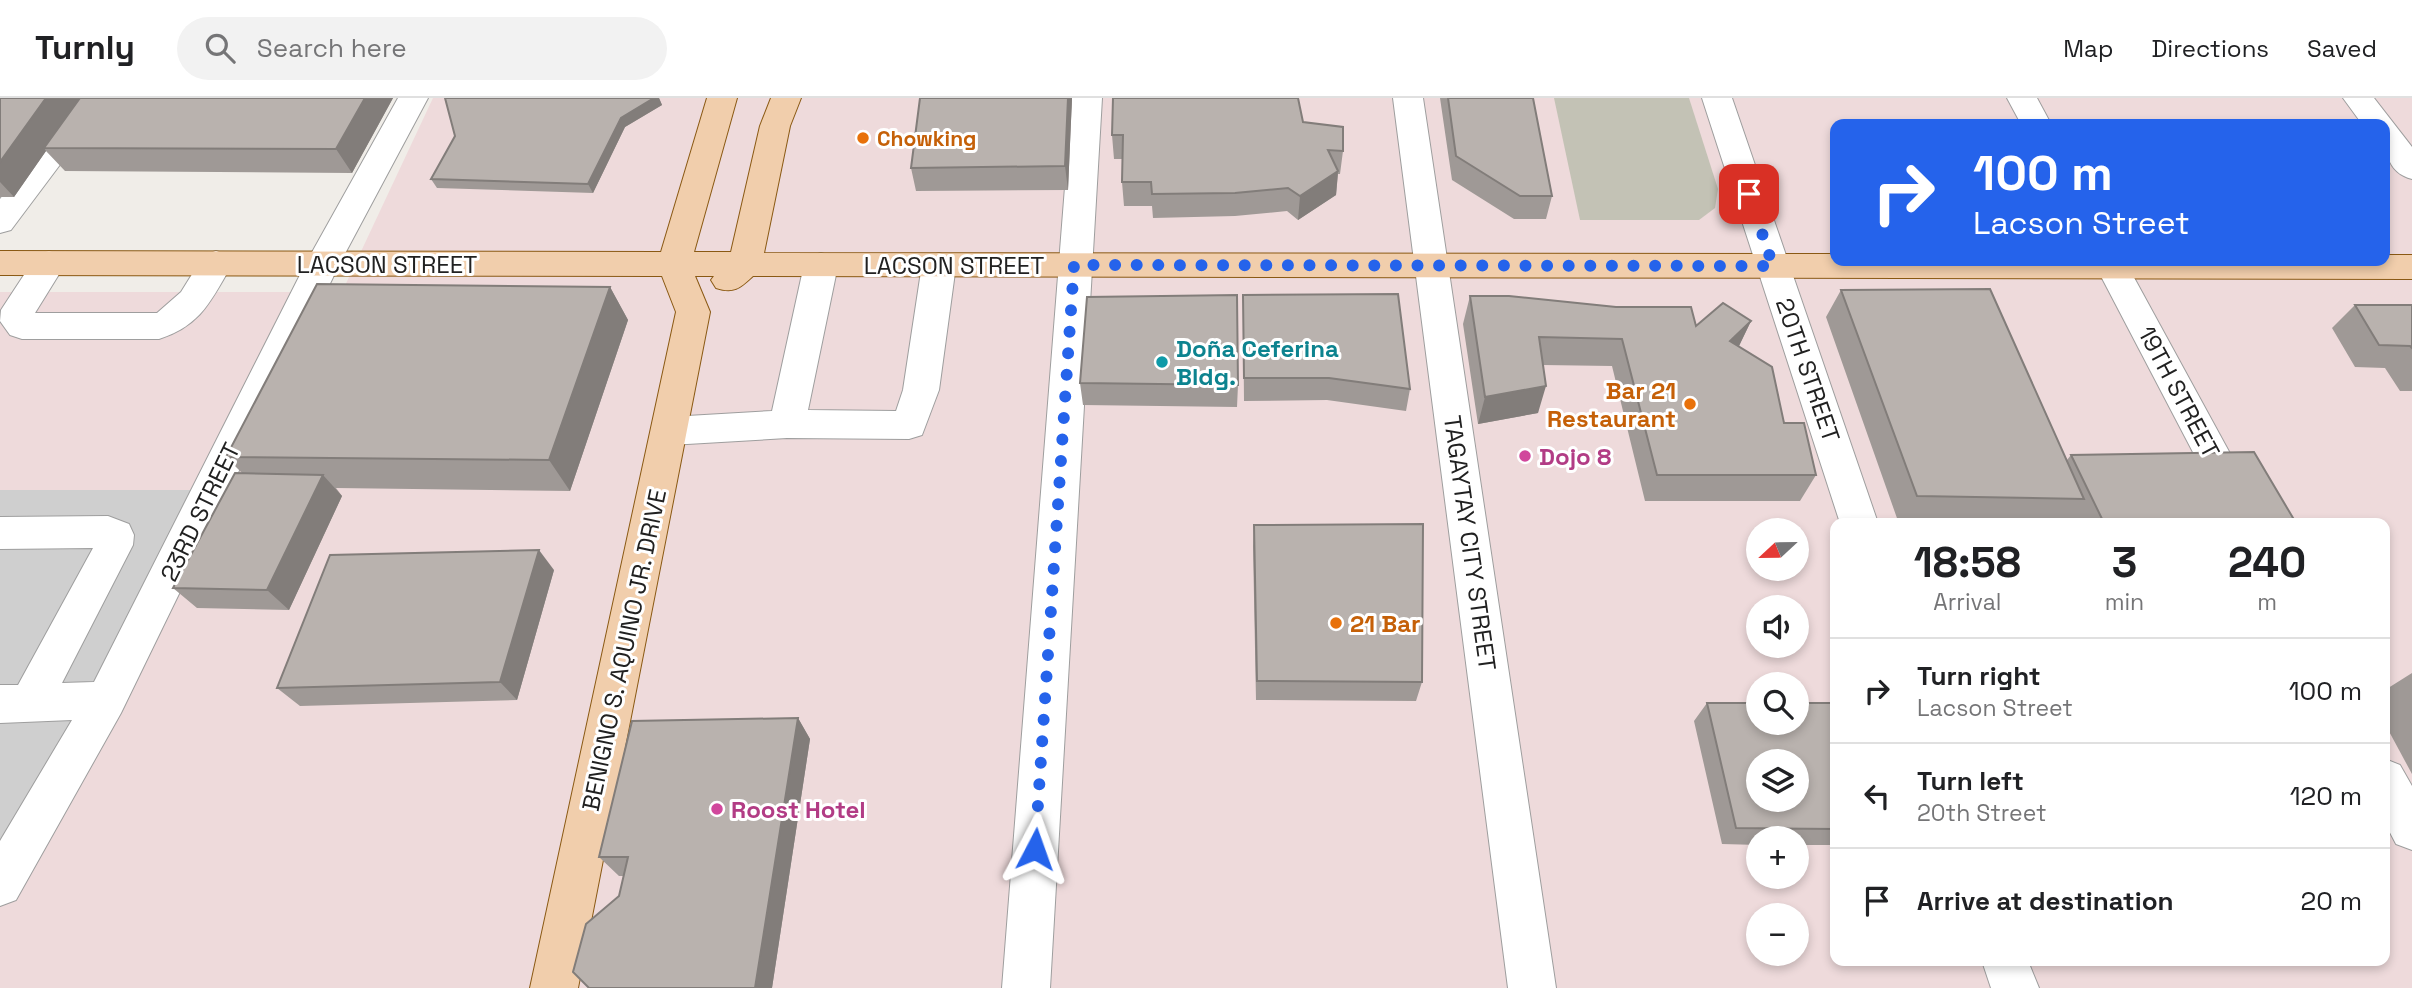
<!DOCTYPE html>
<meta charset="utf-8">
<style>
:root{--surface:#fff;--page:#f2f2f2;--text:#202124;--muted:#757577;--line:#e0e0e0}
body{margin:0;font-family:"Space Grotesk",sans-serif;background:var(--page);color:var(--text);height:100vh;display:flex;flex-direction:column;font-size:26px;white-space:nowrap}
*{box-sizing:border-box;margin:0}
p{font-size:23px;color:var(--muted)}
.icon{flex:none;width:38px;height:38px;fill:none;stroke:currentColor;stroke-width:2;stroke-linecap:round;stroke-linejoin:round}
.map{position:relative;flex:1;overflow:hidden}
.details{position:absolute;left:1830px;top:420px;width:560px;height:448px;display:flex;flex-direction:column;background:var(--surface);border-radius:14px;box-shadow:0 4px 10px #0003}
.details>*{flex:none}
.banner{position:absolute;left:1830px;top:21px;width:560px;height:147px;border-radius:14px;box-shadow:0 4px 10px #0003;background:#2563eb;color:#fff;overflow:hidden}
.needle{width:46px;rotate:248deg}
.buttons{position:absolute;left:1746px;top:420px;display:grid;gap:14px}
.buttons a{display:grid;place-items:center;width:63px;height:63px;border-radius:50%;background:var(--surface);box-shadow:0 4px 10px #0003;font-size:35px}
.pin{position:absolute;display:grid;place-items:center;width:60px;height:60px;color:#fff;margin:-30px;border-radius:14px;box-shadow:0 4px 10px #0006}
.me{position:absolute;width:77px;margin:-38px;rotate:4deg;stroke-linejoin:round;filter:drop-shadow(0 0 5px #0008)}
.turn{display:flex;align-items:center;gap:24px;height:147px;padding:0 28px;font-size:32px}
.turn .icon{width:91px;height:91px;stroke-width:2.5}
.turn b{display:block;font-size:49px;line-height:60px}
.eta{display:flex;justify-content:space-evenly;align-items:center;height:119px;text-align:center}
.eta b{font-size:42px;font-weight:700;line-height:49px}
ul{padding:0;list-style:none}
li{display:flex;align-items:center;gap:21px;height:105px;padding:0 28px;border-top:2px solid var(--line)}
li div{flex:1}
li b{display:block;font-size:26px}
li em{font-style:normal}
header{display:flex;align-items:center;gap:42px;box-sizing:border-box;height:98px;padding:0 35px;background:var(--surface);border-bottom:2px solid var(--line)}
header strong{font-size:33px}
nav{display:flex;gap:38px;margin-inline-start:auto;font-size:24px}
.search{width:490px;height:63px;background:var(--page);display:flex;align-items:center;gap:18px;box-sizing:border-box;padding:0 24px;border-radius:38px;color:var(--muted);font-size:26px}
.map>svg:first-child{display:block}
.commercial{fill:#eedadb;fill-rule:evenodd}
.religious{fill:#cfcfcf}
.construction{fill:#c3c2b5}
.lines{fill:none;stroke-linecap:round;stroke-linejoin:round}
.minor-casing{stroke:#9e9e9e;stroke-width:2}
.major-casing{stroke:#8a5913;stroke-width:2}
.minor{fill:#fff;fill-rule:evenodd}
.major{fill:#f1ceac;fill-rule:evenodd}
.wall{fill:#9f9996}
.shaded-wall{fill:#827d7a}
.building{fill:#b9b2ae;stroke:#827d7a;stroke-width:2;fill-rule:evenodd}
.route{stroke:#2563eb;stroke-width:12;stroke-dasharray:0 21.6}
.food-dot{fill:#e8710a;stroke:#fff;stroke-width:2.5}
.culture-dot{fill:#0f9aa8;stroke:#fff;stroke-width:2.5}
.hotel-dot{fill:#d1479c;stroke:#fff;stroke-width:2.5}
.labels{text-anchor:middle;dominant-baseline:central;stroke-width:6;stroke-linejoin:round;paint-order:stroke}
.far-food-label{font-size:21px;font-weight:bold;fill:#c56008;stroke:#fff;text-anchor:start}
.street-label{font-size:24px;fill:#212121;stroke:#fff}
.culture-label{font-size:24px;font-weight:bold;fill:#0d838f;stroke:#fff;text-anchor:start}
.food-label{font-size:24px;font-weight:bold;fill:#c56008;stroke:#fff;text-anchor:end}
.hotel-label{font-size:24px;font-weight:bold;fill:#b23c85;stroke:#fff;text-anchor:start}
</style>
<header>
<strong>Turnly</strong>
<div class="search"><svg class="icon" aria-label="search" viewBox="0 0 24 24"><circle cx="10" cy="10" r="6"/><path d="M15 15l6 6"/></svg>Search here</div>
<nav><a>Map</a><a>Directions</a><a>Saved</a></nav>
</header>
<div class="map">
<svg width="2412" height="890" viewBox="0 0 2412 890">
<rect width="100%" height="100%" fill="#f0ede8"/>
<path class="commercial" d="M 433,0 L 2412,0 L 2412,890 L 0,890 L 0,194 L 342,194 ZM 1836,26 L 2385,26 L 2385,163 L 1836,163 ZM 1836,425 L 2385,425 L 2385,863 L 1836,863 ZM 1759,432 L 1797,432 L 1797,471 L 1759,471 ZM 1759,509 L 1797,509 L 1797,548 L 1759,548 ZM 1759,586 L 1797,586 L 1797,625 L 1759,625 ZM 1759,663 L 1797,663 L 1797,702 L 1759,702 ZM 1759,740 L 1797,740 L 1797,779 L 1759,779 ZM 1759,817 L 1797,817 L 1797,856 L 1759,856 Z"/>
<path class="religious" d="M 0,392 L 203,392 L 0,790 Z"/>
<path class="construction" d="M 1554,0 L 1689,0 L 1718,91 L 1715,110 L 1699,122 L 1580,122 Z"/>
<g class="lines">
<defs>
<path id="minor" d="M 79,0 L 110,0 L 11,132 L 0,135 L 0,101 Z
M 398,0 L 428,0 L 340,165 L 121,615 L 16,802 L 0,808 L 0,743 L 72,622 L 0,625 L 0,587 L 18,587 L 93,450 L 0,451 L 0,419 L 108,418 L 129,426 L 134,437 L 133,447 L 62,585 L 94,584 L 306,165 Z
M 1072,0 L 1102,0 L 1050,890 L 1002,890 Z
M 1393,0 L 1423,0 L 1556,890 L 1508,890 Z
M 1702,0 L 1732,0 L 1878,425 L 1840,425 Z
M 2007,0 L 2037,0 L 2051,26 L 2021,26 Z
M 2343,0 L 2374,0 L 2412,49 L 2412,81 C 2385,74 2385,50 2385,26 L 2362,26 Z
M 49,153 L 61,157 L 66,165 L 35,215 L 157,215 L 181,194 L 204,157 L 216,153 L 228,157 L 233,165 C 211,202 202,227 159,241 L 22,241 L 10,237 L 0,223 L 1,212 L 37,157 Z
M 821,155 L 833,159 L 838,167 L 808,312 L 896,313 L 903,292 L 922,167 L 927,159 L 939,155 L 951,159 L 956,167 L 939,292 L 922,337 L 909,341 L 787,340 L 670,347 L 657,343 L 652,333 L 657,323 L 670,319 L 772,313 L 804,167 L 809,159 Z
M 2093,163 L 2125,163 L 2268,425 L 2230,425 Z
M 2385,661 L 2400,667 L 2412,688 L 2412,752 L 2396,746 L 2385,725 Z
M 1982,863 L 2028,863 L 2039,890 L 1991,890 Z"/>
<path id="major" d="M 707,0 L 737,0 L 694,154 L 731,154 L 760,28 L 771,0 L 801,0 L 790,28 L 764,155 L 1836,156 L 1836,163 L 2385,163 L 2385,157 L 2412,157 L 2412,181 L 753,178 C 740,190 734,196 716,190 L 711,182 L 714,178 L 695,178 L 710,214 L 578,890 L 530,890 L 676,214 L 662,178 L 0,177 L 0,153 L 661,154 Z"/>
</defs>
<use href="#minor" class="minor-casing"/>
<use href="#major" class="major-casing"/>
<use href="#minor" class="minor"/>
<use href="#major" class="major"/>
</g>
<path class="wall" d="M 0,0 L 393,0 L 352,75 L 65,73 L 46,53 L 14,99 L 0,99 Z
M 445,0 L 659,0 L 662,7 L 625,29 L 593,95 L 437,90 L 431,81 L 455,38 Z
M 920,0 L 1072,0 L 1068,92 L 916,93 L 911,70 Z
M 1440,0 L 1533,0 L 1552,98 L 1546,121 L 1514,121 L 1452,82 Z
M 1303,24 L 1343,53 L 1340,76 L 1338,76 L 1336,97 L 1298,122 L 1287,113 L 1235,118 L 1153,120 L 1152,108 L 1124,108 L 1122,84 L 1123,61 L 1114,61 L 1112,37 Z
M 610,189 L 628,222 L 570,393 L 336,390 L 342,398 L 289,512 L 197,510 L 173,490 L 242,375 L 226,359 Z
M 1841,192 L 2067,362 L 2071,357 L 2296,425 L 2003,425 L 1898,423 L 1826,219 Z
M 1243,197 L 1410,291 L 1406,313 L 1327,302 L 1244,303 Z
M 1470,198 L 1696,228 L 1751,223 L 1739,248 L 1816,377 L 1800,403 L 1645,403 L 1612,268 L 1543,267 L 1538,315 L 1478,326 L 1463,226 Z
M 2355,207 L 2412,207 L 2412,293 L 2400,293 L 2385,270 L 2355,269 L 2332,230 Z
M 1080,285 L 1238,287 L 1237,309 L 1083,307 Z
M 1254,427 L 1422,584 L 1416,603 L 1256,602 L 1253,448 Z
M 554,472 L 517,602 L 300,608 L 277,590 Z
M 2412,575 L 2412,676 L 2385,626 L 2385,592 Z
M 1707,605 L 1836,605 L 1836,747 L 1797,747 L 1797,740 L 1759,740 L 1759,747 L 1722,746 L 1694,623 Z
M 798,620 L 810,641 L 772,890 L 589,890 L 619,798 L 624,778 L 619,778 L 599,759 Z"/>
<path class="shaded-wall" d="M 46,0 L 83,0 L 44,50 L 46,53 L 14,99 L 0,84 L 0,64 Z
M 365,0 L 393,0 L 352,75 L 336,51 Z
M 654,0 L 659,0 L 662,7 L 625,29 L 593,95 L 588,86 L 621,20 Z
M 1068,0 L 1072,0 L 1068,92 L 1065,68 Z
M 1338,73 L 1336,97 L 1298,122 L 1300,98 Z
M 610,189 L 628,222 L 570,393 L 549,362 Z
M 1751,223 L 1738,250 L 1730,243 Z
M 1546,288 L 1538,315 L 1478,326 L 1485,299 Z
M 323,377 L 342,398 L 289,512 L 267,492 Z
M 539,452 L 554,472 L 517,602 L 500,584 Z
M 798,620 L 810,641 L 772,890 L 755,890 Z"/>
<path class="building" d="M 0,0 L 46,0 L 0,64 Z
M 80,0 L 365,0 L 336,51 L 44,50 Z
M 445,0 L 654,0 L 621,20 L 588,86 L 431,81 L 455,38 Z
M 920,0 L 1068,0 L 1065,68 L 911,70 Z
M 1113,0 L 1298,0 L 1303,24 L 1343,29 L 1343,53 L 1328,52 L 1338,73 L 1300,98 L 1288,90 L 1235,95 L 1152,96 L 1151,84 L 1122,84 L 1123,37 L 1112,37 Z
M 1448,0 L 1533,0 L 1552,98 L 1520,98 L 1456,58 Z
M 317,186 L 610,189 L 549,362 L 226,359 Z
M 1990,191 L 2084,401 L 1917,398 L 1841,192 Z
M 1398,196 L 1410,291 L 1329,280 L 1244,280 L 1243,197 Z
M 1237,197 L 1238,287 L 1080,285 L 1087,199 Z
M 1470,198 L 1509,198 L 1616,209 L 1691,209 L 1696,228 L 1723,205 L 1751,223 L 1730,243 L 1772,269 L 1784,325 L 1804,325 L 1816,377 L 1657,377 L 1622,241 L 1539,239 L 1546,288 L 1485,299 Z
M 2355,207 L 2412,207 L 2412,250 L 2410,248 L 2379,247 Z
M 2254,354 L 2296,425 L 2104,425 L 2071,357 Z
M 235,375 L 323,377 L 267,492 L 173,490 Z
M 1423,426 L 1422,584 L 1257,583 L 1254,427 Z
M 539,452 L 500,584 L 277,590 L 330,457 Z
M 1707,605 L 1759,605 L 1759,625 L 1797,625 L 1797,605 L 1836,605 L 1836,731 L 1736,730 ZM 1759,663 L 1797,663 L 1797,702 L 1759,702 Z
M 798,620 L 755,890 L 589,890 L 573,874 L 586,826 L 619,798 L 628,759 L 599,759 L 632,623 Z"/>
<g class="lines">
<path class="route" d="M 1035,751 L 1074,167 L 1773,168 L 1749,96"/>
</g>
<g class="food-dot">
<circle cx="863" cy="40" r="7"/>
<circle cx="1690" cy="306" r="7"/>
<circle cx="1336" cy="525" r="7"/>
</g>
<circle class="culture-dot" cx="1162" cy="264" r="7"/>
<g class="hotel-dot">
<circle cx="1525" cy="358" r="7"/>
<circle cx="717" cy="711" r="7"/>
</g>
<g class="labels">
<g class="far-food-label">
<text x="877" y="40">Chowking</text>
</g>
<g class="street-label">
<text x="387" y="166">LACSON STREET</text>
<text x="954" y="167">LACSON STREET</text>
<text transform="translate(1808 272) rotate(71)">20TH STREET</text>
<text transform="translate(2179 294) rotate(62)">19TH STREET</text>
<text transform="translate(200 414) rotate(-64)">23RD STREET</text>
<text transform="translate(1470 445) rotate(82)">TAGAYTAY CITY STREET</text>
<text transform="translate(624 552) rotate(-78)">BENIGNO S. AQUINO JR. DRIVE</text>
</g>
<g class="culture-label">
<text x="1176" y="250">Doña Ceferina<tspan x="1176" dy="28">Bldg.</tspan></text>
</g>
<g class="food-label">
<text x="1676" y="292">Bar 21<tspan x="1676" dy="28">Restaurant</tspan></text>
<text x="1350" y="525" text-anchor="start">21 Bar</text>
</g>
<g class="hotel-label">
<text x="1539" y="358">Dojo 8</text>
<text x="731" y="711">Roost Hotel</text>
</g>
</g>
</svg>
<div class="buttons">
<a><svg class="needle" viewBox="-14 -14 28 28"><path d="M0-13l5 13h-10z" fill="#e53935"/><path d="M0 13l5-13h-10z" fill="#757577"/></svg></a>
<a><svg class="icon" aria-label="sound" viewBox="0 0 24 24"><path d="M4 9h4l5-4v14l-5-4H4zM17 9q2 3 0 6"/></svg></a>
<a><svg class="icon" aria-label="search" viewBox="0 0 24 24"><circle cx="10" cy="10" r="6"/><path d="M15 15l6 6"/></svg></a>
<a><svg class="icon" aria-label="layers" viewBox="0 0 24 24"><path d="M12 4l9 5-9 5-9-5zM3 14l9 5 9-5"/></svg></a>
<a>+</a>
<a>−</a>
</div>
<div class="pin" style="left:1749px;top:96px;background:#d93025"><svg class="icon" aria-label="arrive" viewBox="0 0 24 24"><path d="M6 21V4h12l-3 4 3 4H6"/></svg></div>
<svg class="me" style="left:1035px;top:751px" viewBox="-20 -20 40 40"><path d="M0-17L14 15 0 8-14 15z" fill="#2563eb" stroke="#fff" stroke-width="4"/></svg>
<div class="banner">
<div class="turn"><svg class="icon" aria-label="right" viewBox="0 0 24 24"><path d="M7 20v-9h11M14 6l5 5-5 5"/></svg><div><b>100 m</b>Lacson Street</div></div>
</div>
<section class="details">
<div class="eta">
<div><b>18:58</b><p>Arrival</p></div>
<div><b>3</b><p>min</p></div>
<div><b>240</b><p>m</p></div>
</div>
<ul>
<li><svg class="icon" aria-label="right" viewBox="0 0 24 24"><path d="M7 20v-9h11M14 6l5 5-5 5"/></svg><div><b>Turn right</b><p>Lacson Street</p></div><em>100 m</em></li>
<li><svg class="icon" aria-label="left" viewBox="0 0 24 24"><path d="M17 20v-9H6M10 6l-5 5 5 5"/></svg><div><b>Turn left</b><p>20th Street</p></div><em>120 m</em></li>
<li><svg class="icon" aria-label="arrive" viewBox="0 0 24 24"><path d="M6 21V4h12l-3 4 3 4H6"/></svg><div><b>Arrive at destination</b></div><em>20 m</em></li>
</ul>
</section>
</div>
